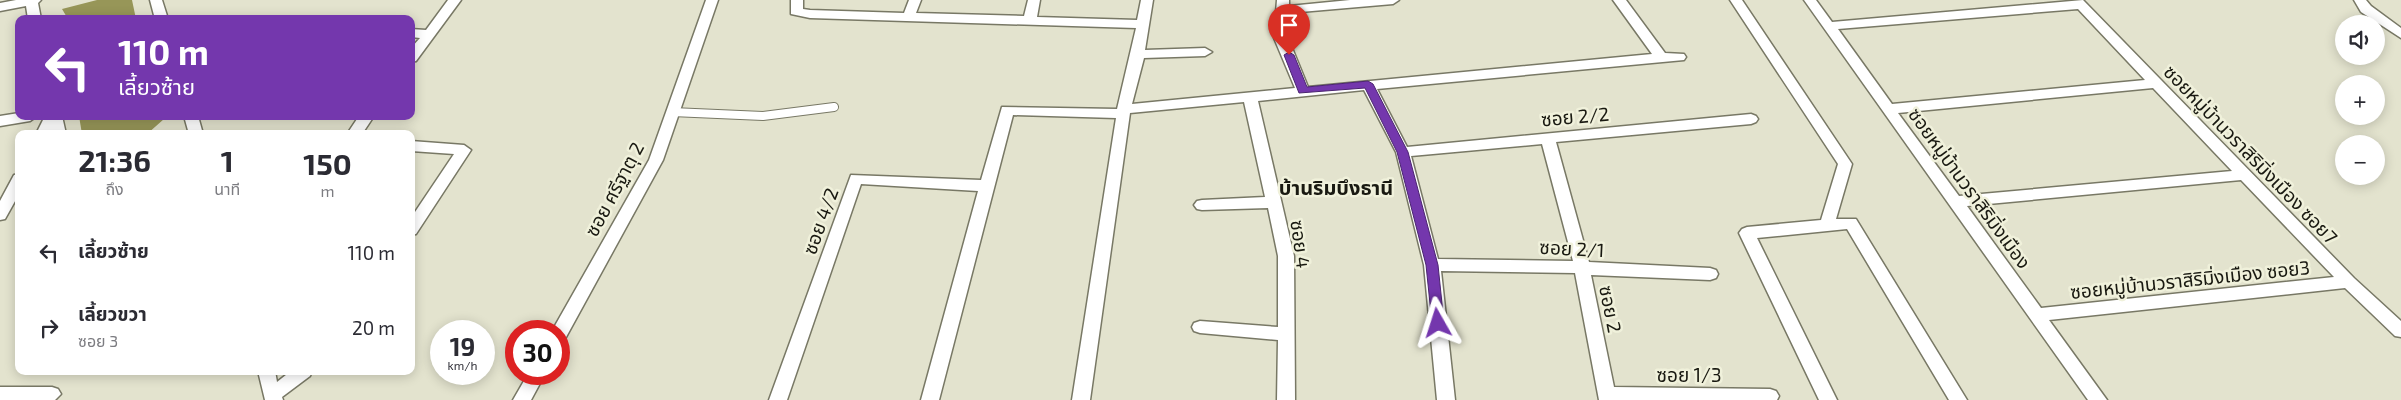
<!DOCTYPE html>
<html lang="th">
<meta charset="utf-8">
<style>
:root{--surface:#fff;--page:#f7f7f7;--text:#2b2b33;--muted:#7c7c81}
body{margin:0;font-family:"Exo 2","Noto Sans Thai",sans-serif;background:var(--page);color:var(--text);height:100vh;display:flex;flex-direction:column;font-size:19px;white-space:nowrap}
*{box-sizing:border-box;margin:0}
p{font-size:16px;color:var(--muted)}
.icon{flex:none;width:28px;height:28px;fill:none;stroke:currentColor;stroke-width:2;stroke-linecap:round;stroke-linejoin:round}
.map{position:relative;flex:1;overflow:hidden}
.side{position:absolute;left:15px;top:130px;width:400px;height:245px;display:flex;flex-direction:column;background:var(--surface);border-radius:10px;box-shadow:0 2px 12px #0003}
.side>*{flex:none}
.banner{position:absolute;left:15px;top:15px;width:400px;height:105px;border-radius:10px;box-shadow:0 2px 12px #0003;background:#7437ad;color:#fff;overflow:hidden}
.tools{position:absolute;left:2335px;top:15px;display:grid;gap:10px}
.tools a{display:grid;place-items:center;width:50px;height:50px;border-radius:50%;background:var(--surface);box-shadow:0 2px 12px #0003;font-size:25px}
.speed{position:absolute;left:430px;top:320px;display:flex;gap:10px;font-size:25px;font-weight:700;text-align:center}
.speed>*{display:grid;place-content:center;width:65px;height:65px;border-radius:50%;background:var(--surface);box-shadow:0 2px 12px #0003;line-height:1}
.speed small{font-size:12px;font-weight:400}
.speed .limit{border:8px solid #d22;background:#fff;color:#111}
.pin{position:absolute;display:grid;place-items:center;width:42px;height:42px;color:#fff;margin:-51px -21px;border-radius:50% 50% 50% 0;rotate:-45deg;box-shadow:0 0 5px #0007}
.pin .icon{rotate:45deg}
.me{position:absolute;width:55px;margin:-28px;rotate:354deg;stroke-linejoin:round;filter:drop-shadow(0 0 4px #0008)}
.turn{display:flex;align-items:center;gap:18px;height:105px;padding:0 20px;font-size:22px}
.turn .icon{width:65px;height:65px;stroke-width:2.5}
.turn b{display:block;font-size:35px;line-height:42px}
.eta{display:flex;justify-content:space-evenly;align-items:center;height:85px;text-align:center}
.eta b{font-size:30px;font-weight:700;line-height:35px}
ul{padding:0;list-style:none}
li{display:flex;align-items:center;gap:15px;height:75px;padding:0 20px}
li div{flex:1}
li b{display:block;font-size:19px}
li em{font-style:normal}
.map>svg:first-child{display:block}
.water{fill:#979658}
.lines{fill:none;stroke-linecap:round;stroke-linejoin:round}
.lane-casing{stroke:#787865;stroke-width:10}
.street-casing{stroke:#787865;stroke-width:3}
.lane{stroke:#fff;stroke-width:8}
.street{fill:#fff;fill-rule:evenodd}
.route{fill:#7437ad;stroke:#4b2470}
.labels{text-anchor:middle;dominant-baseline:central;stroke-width:5;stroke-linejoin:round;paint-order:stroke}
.street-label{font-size:19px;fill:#191911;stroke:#f0f1db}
.neighbourhood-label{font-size:20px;font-weight:bold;fill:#191911;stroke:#f0f1db}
</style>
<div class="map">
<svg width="2401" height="400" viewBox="0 0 2401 400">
<rect width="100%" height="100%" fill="#e3e3ce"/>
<path class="water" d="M 97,0 L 132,0 L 136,19 L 68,19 L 62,9 Z
M 79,116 L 163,116 L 164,119 L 147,134 L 82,134 Z"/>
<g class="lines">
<defs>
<path id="lane" d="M 672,112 L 763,116 L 834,107"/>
<path id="street" d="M 16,0 L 41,0 L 38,3 L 41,19 L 28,19 L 26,6 L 0,11 L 0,3 Z
M 150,0 L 162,0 L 168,19 L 155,19 Z
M 448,0 L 461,0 L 416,61 L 411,62 L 411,48 L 420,38 L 411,37 L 411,29 L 426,30 Z
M 706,0 L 718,0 L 663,160 L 565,339 L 559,340 L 559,331 L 552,331 L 649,160 Z
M 791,0 L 803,0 L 803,9 L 810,10 L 904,13 L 909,0 L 921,0 L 916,13 L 1024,16 L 1028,0 L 1040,0 L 1037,17 L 1137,20 L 1141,0 L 1153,0 L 1145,50 L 1205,48 L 1212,52 L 1205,56 L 1144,58 L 1132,104 L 1295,88 L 1274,38 L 1277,0 L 1289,0 L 1289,6 L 1350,0 L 1399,0 L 1393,4 L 1289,13 L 1288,38 L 1308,87 L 1652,54 L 1613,0 L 1626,0 L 1665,53 L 1684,54 L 1686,57 L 1684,60 L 1377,89 L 1407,147 L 1751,114 L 1756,116 L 1758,119 L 1756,122 L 1751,124 L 1556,142 L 1589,262 L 1710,268 L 1716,270 L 1718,274 L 1716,278 L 1710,280 L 1591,275 L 1614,387 L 1770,389 L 1776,391 L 1779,396 L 1777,400 L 1599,400 L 1575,273 L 1441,271 L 1455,400 L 1437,400 L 1424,265 L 1396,152 L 1364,90 L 1258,101 L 1294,256 L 1295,400 L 1277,400 L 1278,340 L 1200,333 L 1194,331 L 1192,327 L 1194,323 L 1200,321 L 1278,327 L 1278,256 L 1268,208 L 1202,210 L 1197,209 L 1194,205 L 1197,201 L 1202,200 L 1265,197 L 1244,102 L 1130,113 L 1090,400 L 1072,400 L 1116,118 L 1013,115 L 939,400 L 921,400 L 978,191 L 861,184 L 787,400 L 769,400 L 851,175 L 981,180 L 1002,107 L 1117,109 L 1136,28 L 810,18 L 791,14 ZM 1542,144 L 1573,261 L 1438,259 L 1411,156 Z
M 1730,0 L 1742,0 L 1852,164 L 1836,219 L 1856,219 L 1967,400 L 1949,400 L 1847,229 L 1757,238 L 1837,400 L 1819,400 L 1739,233 L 1742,229 L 1747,227 L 1821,220 L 1838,164 Z
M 1804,0 L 1816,0 L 1832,22 L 2083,0 L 2354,278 L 2401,321 L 2401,337 L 2395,336 L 2345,288 L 2049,320 L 2107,400 L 2088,400 ZM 2078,9 L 2145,80 L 1892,104 L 1838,29 ZM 2153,88 L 2232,171 L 1959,196 L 1898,113 ZM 2241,180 L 2334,277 L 2041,308 L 1967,206 Z
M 2354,0 L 2366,0 L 2371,6 L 2401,28 L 2401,38 L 2361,12 Z
M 19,113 L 19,116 L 37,116 L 30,121 L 0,126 L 0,116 Z
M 45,116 L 62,116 L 66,134 L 52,134 L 51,132 L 50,134 L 36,134 Z
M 184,116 L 198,116 L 203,134 L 189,134 Z
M 359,116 L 374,116 L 362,134 L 347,134 Z
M 411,141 L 464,145 L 471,150 L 416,234 L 411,235 L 411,218 L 454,154 L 411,151 Z
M 19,174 L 19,194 L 5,219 L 0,220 L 0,201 L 14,175 Z
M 258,371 L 275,371 L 277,382 L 291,371 L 312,371 L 310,376 L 282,397 L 283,400 L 265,400 Z
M 528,374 L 545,374 L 531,400 L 513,400 Z
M 0,387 L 52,387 L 58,389 L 61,394 L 55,400 L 0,400 Z"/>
</defs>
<use href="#lane" class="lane-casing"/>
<use href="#street" class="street-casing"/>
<use href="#lane" class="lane"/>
<use href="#street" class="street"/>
</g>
<path class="route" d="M 1289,52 L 1294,55 L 1307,87 L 1368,81 L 1373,84 L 1408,152 L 1438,265 L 1444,323 L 1442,326 L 1434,326 L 1432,323 L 1426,265 L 1397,152 L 1365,88 L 1299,93 L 1284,55 Z"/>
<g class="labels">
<g class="street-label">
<text transform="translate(1575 116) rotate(-5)">ซอย 2/2</text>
<text transform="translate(2251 154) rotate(46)">ซอยหมู่บ้านวราสิริมิ่งเมือง ซอย7</text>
<text transform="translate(1970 188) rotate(54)">ซอยหมู่บ้านวราสิริมิ่งเมือง</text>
<text transform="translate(614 189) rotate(-62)">ซอย ศรีฐาตุ 2</text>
<text transform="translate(820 221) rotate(-70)">ซอย 4/2</text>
<text transform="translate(1301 244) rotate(82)">ซอย 4</text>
<text transform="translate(1572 248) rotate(3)">ซอย 2/1</text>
<text transform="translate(2190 279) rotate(-6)">ซอยหมู่บ้านวราสิริมิ่งเมือง ซอย3</text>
<text transform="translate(1611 309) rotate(79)">ซอย 2</text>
<text x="1689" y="374">ซอย 1/3</text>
</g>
<g class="neighbourhood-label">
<text x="1336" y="187">บ้านริมบึงธานี</text>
</g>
</g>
</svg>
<div class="tools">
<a><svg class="icon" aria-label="sound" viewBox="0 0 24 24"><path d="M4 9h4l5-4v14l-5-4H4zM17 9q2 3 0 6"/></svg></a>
<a>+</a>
<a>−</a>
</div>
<div class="speed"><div>19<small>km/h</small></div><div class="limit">30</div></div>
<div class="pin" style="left:1289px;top:55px;background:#d93025"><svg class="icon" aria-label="arrive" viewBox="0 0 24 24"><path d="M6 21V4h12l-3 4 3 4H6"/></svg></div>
<svg class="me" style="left:1438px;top:323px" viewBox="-20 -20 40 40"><path d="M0-17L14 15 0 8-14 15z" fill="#7437ad" stroke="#fff" stroke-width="4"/></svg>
<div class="banner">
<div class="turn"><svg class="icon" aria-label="left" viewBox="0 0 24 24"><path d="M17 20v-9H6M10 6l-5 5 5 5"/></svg><div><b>110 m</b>เลี้ยวซ้าย</div></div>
</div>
<section class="side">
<div class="eta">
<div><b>21:36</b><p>ถึง</p></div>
<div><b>1</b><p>นาที</p></div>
<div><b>150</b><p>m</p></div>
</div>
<ul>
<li><svg class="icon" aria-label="left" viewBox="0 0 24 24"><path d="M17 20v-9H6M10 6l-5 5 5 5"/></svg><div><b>เลี้ยวซ้าย</b></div><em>110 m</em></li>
<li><svg class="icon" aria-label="right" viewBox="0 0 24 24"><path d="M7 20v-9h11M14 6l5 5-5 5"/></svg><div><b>เลี้ยวขวา</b><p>ซอย 3</p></div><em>20 m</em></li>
</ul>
</section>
</div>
